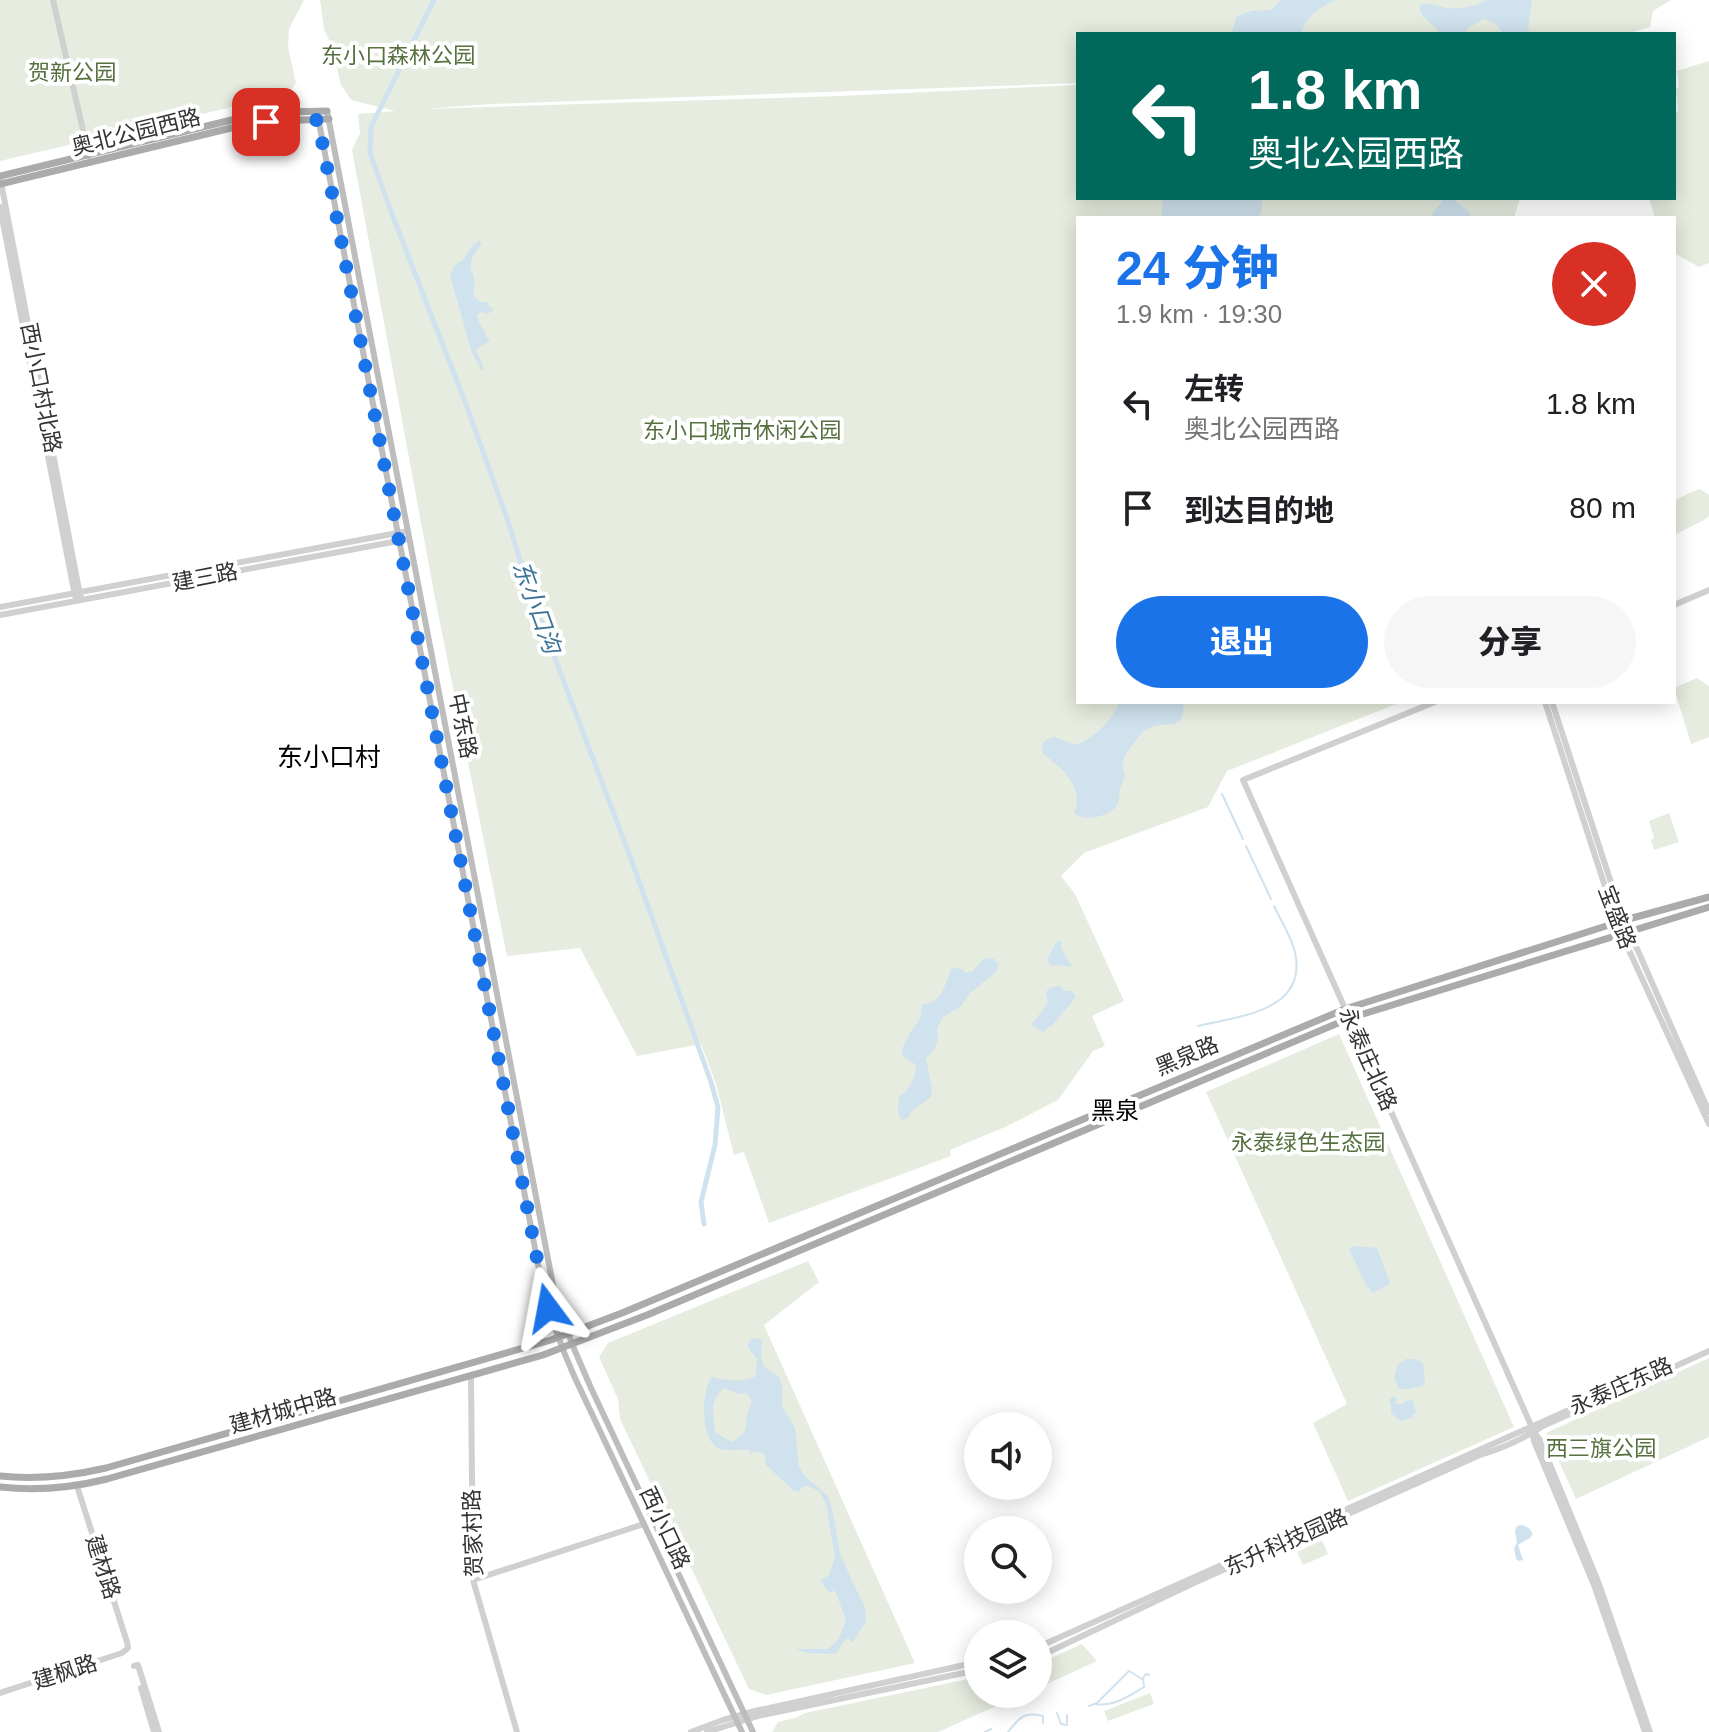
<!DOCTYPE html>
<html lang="zh">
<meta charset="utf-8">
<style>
:root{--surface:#fff;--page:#f6f6f6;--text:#202124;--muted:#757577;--accent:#1a73e8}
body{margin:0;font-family:Arial,"Noto Sans SC",sans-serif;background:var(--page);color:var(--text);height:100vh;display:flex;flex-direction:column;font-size:30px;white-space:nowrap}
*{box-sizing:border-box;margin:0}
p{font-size:26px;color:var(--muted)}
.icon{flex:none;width:44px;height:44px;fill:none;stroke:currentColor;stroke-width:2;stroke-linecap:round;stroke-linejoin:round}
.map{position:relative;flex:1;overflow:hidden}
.details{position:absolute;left:1076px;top:216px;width:600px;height:488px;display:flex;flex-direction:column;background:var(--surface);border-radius:0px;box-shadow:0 4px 20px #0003}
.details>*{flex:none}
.hud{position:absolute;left:1076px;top:32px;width:600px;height:168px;border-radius:0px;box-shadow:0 4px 20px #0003;background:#00695c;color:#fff;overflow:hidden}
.fabs{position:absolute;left:964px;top:1412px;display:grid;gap:16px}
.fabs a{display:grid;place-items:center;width:88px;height:88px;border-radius:50%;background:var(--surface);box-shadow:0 4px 20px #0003;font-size:40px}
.pin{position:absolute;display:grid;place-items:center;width:68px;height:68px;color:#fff;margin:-34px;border-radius:16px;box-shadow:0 4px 12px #0006}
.me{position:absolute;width:88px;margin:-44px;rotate:347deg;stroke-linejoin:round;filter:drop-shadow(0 0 6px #0008)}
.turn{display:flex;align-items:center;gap:28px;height:168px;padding:0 40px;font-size:36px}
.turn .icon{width:104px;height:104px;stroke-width:2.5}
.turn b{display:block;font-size:56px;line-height:68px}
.round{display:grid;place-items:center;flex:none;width:84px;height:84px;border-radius:42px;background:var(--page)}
.summary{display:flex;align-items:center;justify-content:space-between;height:136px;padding:0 40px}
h1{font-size:48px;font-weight:800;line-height:60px;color:var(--accent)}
.button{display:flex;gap:16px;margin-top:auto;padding:16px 40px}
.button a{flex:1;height:92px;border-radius:48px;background:var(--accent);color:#fff;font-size:32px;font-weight:800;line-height:92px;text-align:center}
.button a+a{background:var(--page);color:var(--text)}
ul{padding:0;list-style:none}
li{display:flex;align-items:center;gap:24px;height:104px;padding:0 40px}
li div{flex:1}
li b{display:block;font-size:30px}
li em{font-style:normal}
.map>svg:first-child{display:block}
.green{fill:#e6ecdf}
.water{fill:#cfe2ee;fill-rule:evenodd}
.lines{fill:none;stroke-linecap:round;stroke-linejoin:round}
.stream{stroke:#cfe2ee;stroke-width:2}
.canal{stroke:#cfe2ee;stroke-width:5}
.tertiary{stroke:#d0d0d0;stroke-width:6}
.secondary{stroke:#bdbdbd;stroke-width:6}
.primary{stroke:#ababab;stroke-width:7}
.route{stroke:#1a73e8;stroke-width:14;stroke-dasharray:0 25.2}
.labels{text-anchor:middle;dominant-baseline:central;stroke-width:8;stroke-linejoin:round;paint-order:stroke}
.park-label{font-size:22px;fill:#56703f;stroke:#fff}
.street-label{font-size:22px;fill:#333;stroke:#fff}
.water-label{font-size:24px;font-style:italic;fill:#3f7597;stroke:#fff}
.neighbourhood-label{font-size:24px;fill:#000;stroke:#fff}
.quarter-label{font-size:26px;fill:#000;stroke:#fff}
</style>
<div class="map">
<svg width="1709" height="1732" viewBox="0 0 1709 1732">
<rect width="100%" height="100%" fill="#fff"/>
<path class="green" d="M 0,0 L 304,0 L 289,29 L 288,47 L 296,83 L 286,96 L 246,100 L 228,108 L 0,161 Z
M 320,0 L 1671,0 L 1653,11 L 1650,27 L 1626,34 L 1078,34 L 1078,83 L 491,104 L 424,109 L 839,96 L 1078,85 L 1078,198 L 1520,198 L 1514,218 L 1078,218 L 1078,702 L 1401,702 L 1227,771 L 1208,807 L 1084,853 L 1061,876 L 1075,894 L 1124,1001 L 1092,1016 L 1105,1046 L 1093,1051 L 1058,1100 L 1005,1127 L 950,1150 L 951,1156 L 769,1223 L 744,1152 L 734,1155 L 716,1084 L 701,1044 L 637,1056 L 580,948 L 507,956 L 435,598 L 352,150 L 360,133 L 358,114 L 395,111 L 351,100 L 341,85 L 331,44 L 324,29 Z
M 1709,61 L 1709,263 L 1699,267 L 1674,253 L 1674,218 L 1655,218 L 1649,198 L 1674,198 L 1674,113 L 1678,112 L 1676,89 L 1679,87 L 1677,71 Z
M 1700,489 L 1709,495 L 1709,516 L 1704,520 L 1674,535 L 1674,501 L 1689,493 Z
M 1697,678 L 1709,686 L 1709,737 L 1691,744 L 1674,688 Z
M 1669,813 L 1679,842 L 1654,850 L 1651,840 L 1654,838 L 1649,821 Z
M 1339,1034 L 1514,1427 L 1348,1501 L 1313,1423 L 1347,1404 L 1206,1092 Z
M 808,1261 L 819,1282 L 764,1325 L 915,1663 L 766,1695 L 749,1689 L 620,1419 L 618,1399 L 599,1357 L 608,1343 Z
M 1709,1358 L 1709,1437 L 1576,1499 L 1546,1433 Z
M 1322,1540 L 1328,1554 L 1303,1565 L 1297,1552 Z
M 1082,1644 L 1097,1661 L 1038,1688 L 1038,1664 Z
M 978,1677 L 978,1694 L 1023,1694 L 938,1732 L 772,1732 L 778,1722 L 795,1718 L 805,1713 Z
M 1150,1693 L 1154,1704 L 1108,1721 L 1104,1711 Z"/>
<path class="water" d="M 1281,0 L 1336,0 C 1320,7 1306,15 1301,34 L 1231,34 L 1237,16 L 1252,11 L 1272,10 Z
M 1487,0 L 1532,0 L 1528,27 L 1530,34 L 1502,34 C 1500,25 1491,21 1483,19 L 1467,29 L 1466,34 L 1441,34 C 1434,24 1418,17 1420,5 C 1431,2 1437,6 1447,8 C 1459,9 1477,7 1487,0 Z
M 1160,198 L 1262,198 L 1262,208 L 1259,218 L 1161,218 L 1163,203 Z
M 1444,198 L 1453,198 L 1455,201 L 1470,212 L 1469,218 L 1430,218 C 1433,210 1440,206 1444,198 Z
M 479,240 L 481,243 L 481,245 C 472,256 467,264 474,277 L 473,280 L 475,284 L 473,295 L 480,302 L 487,302 L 489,307 L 493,308 L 493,311 L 487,314 L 483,312 L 477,314 L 478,320 L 490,342 L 488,342 L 476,349 L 484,369 L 482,371 L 472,353 L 450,275 L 454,266 L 464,259 L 472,246 Z
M 1120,702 L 1183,702 C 1187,733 1165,720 1149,728 C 1141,732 1127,751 1124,758 C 1121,765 1125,771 1125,777 C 1117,789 1121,802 1116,807 C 1107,817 1084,822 1074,813 C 1085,788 1062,767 1043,754 L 1042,744 L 1047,739 L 1055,737 C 1062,741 1068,741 1075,745 C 1095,739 1111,720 1120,702 Z
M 1058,940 L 1061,941 L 1061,948 L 1072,967 L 1059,965 L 1050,966 L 1047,959 Z
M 993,958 L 999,964 L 996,972 L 970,993 L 961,1006 L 943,1017 L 937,1028 L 938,1039 L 934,1050 L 926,1059 L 932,1089 L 931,1097 L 912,1111 L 908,1118 L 901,1120 L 898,1112 L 899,1097 C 911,1087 915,1080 916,1065 L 903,1056 L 902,1049 L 911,1031 L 920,1019 L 922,1005 C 945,1001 943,986 952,968 L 961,969 L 966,973 L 973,971 L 983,959 Z
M 1056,986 L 1061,987 L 1064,991 L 1072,991 L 1076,997 L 1054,1023 L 1043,1032 L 1032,1026 L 1032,1024 L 1048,1003 L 1046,992 L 1050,988 Z
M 1354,1246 L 1377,1248 L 1390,1283 L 1373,1293 L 1366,1285 L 1349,1249 Z
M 752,1338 L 762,1339 C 761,1361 758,1365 779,1377 L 782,1387 L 782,1406 L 795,1428 L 799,1467 L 805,1476 L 828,1496 L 833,1513 L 840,1553 L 851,1579 L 865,1607 L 866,1621 L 853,1642 L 846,1638 L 836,1654 L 808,1653 L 795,1649 L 828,1649 L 838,1640 L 846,1620 L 835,1590 L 830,1593 L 820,1581 L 829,1575 L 835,1558 L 826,1503 L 819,1491 L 808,1486 L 802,1487 L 799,1492 L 794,1491 L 765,1464 L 766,1458 L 763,1453 L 754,1451 L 750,1454 L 749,1450 C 740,1449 726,1452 718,1448 C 700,1438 701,1390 712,1377 C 728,1381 741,1383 756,1376 L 757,1359 L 747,1346 ZM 724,1388 L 739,1394 L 747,1393 L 752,1401 C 750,1406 748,1410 747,1414 C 745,1430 748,1434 731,1442 L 715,1432 C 713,1414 709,1400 724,1388 Z
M 1406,1359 L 1415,1359 L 1423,1363 L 1425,1385 L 1409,1389 L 1399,1389 L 1394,1379 L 1397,1366 Z
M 1394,1396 L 1397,1399 L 1396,1404 L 1402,1404 L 1407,1400 L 1413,1401 L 1416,1412 L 1411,1418 L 1401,1421 L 1391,1413 L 1391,1405 L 1389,1400 Z
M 1522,1525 L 1529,1528 L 1533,1534 L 1530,1538 L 1518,1545 L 1523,1560 L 1519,1561 L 1516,1559 L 1514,1548 L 1517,1543 L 1515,1531 L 1517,1526 Z"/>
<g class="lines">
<path class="stream" d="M 1222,794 L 1243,839
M 1246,846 L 1271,899
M 1198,1026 C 1238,1016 1308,1012 1295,952 C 1291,936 1281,921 1274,906
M 1095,1704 C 1113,1707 1128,1697 1144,1687 L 1143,1678 L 1146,1674 L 1149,1675
M 1089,1706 L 1097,1703 L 1129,1671 L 1142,1679
M 1057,1713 L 1061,1724 L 1067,1725
M 1067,1715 L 1067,1723
M 985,1732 L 991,1729
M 1008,1732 C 1019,1718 1024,1711 1043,1716 L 1043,1723"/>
<path class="canal" d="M 434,0 L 371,127 L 370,153 L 393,217 L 464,399 L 509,524 L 528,587 L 631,859 L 711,1082 L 718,1107 L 715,1145 L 701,1202 L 704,1224"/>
<path class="tertiary" d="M 53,0 L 89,156
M 0,177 L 81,600
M 0,207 L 75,596
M 1674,605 L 1709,590
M 0,607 L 408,531
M 0,615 L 409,539
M 1435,702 L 1243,780 L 1534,1432 L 1540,1440 L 1599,1584 L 1650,1732
M 1545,702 L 1612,908 L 1627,946 L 1709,1124
M 1552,702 L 1620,910 L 1709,1112
M 471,1377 L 473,1580 L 517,1732
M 1533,1434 L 1534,1441 L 1594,1585 L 1645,1732
M 473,1580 L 644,1524
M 1038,1647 L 1663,1368
M 1038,1657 L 1196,1582 L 1480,1455 C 1503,1448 1523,1439 1543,1426 L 1709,1351
M 134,1666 L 138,1665 L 159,1732
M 141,1688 L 154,1732
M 0,1693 L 122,1653 L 128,1648 L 127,1642 L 77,1486
M 691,1732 L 723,1720 L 755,1711 L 978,1662
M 707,1732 L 758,1716 L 978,1670"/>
<path class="secondary" d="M 327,111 L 554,1290 L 572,1344 L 591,1388 L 753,1732
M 317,112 L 539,1269 C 547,1307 559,1343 575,1378 L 742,1732"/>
<path class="primary" d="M 0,176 L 244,117 L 287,112 L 327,111
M 0,184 L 231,128 L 277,121 L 329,119
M 0,1476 C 36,1480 71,1476 106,1468 L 551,1340 L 622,1313 L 1345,1009 L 1625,920 L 1709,897
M 0,1487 C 37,1491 71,1488 107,1479 L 543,1355 L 647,1315 L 1350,1018 L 1709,907"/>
</g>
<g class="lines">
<path class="route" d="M 266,122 L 318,120 L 539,1269 L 548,1308"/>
</g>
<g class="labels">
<g class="park-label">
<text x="398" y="55">东小口森林公园</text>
<text x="72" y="72">贺新公园</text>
<text x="742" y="430">东小口城市休闲公园</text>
<text x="1308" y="1142">永泰绿色生态园</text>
<text x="1601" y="1448">西三旗公园</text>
</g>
<g class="street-label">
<text transform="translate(136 132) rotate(-14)">奥北公园西路</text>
<text transform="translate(41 388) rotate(79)">西小口村北路</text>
<text transform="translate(205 577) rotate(-11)">建三路</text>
<text transform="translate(463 726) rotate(79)">中东路</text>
<text transform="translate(1617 917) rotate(69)">宝盛路</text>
<text transform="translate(1187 1056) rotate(-23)">黑泉路</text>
<text transform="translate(1368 1059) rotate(66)">永泰庄北路</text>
<text transform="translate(1621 1386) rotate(-24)">永泰庄东路</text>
<text transform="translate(283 1411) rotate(-16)">建材城中路</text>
<text transform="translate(665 1528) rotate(65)">西小口路</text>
<text transform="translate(473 1533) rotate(-92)">贺家村路</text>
<text transform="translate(1286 1542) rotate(-24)">东升科技园路</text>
<text transform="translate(103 1567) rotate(72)">建材路</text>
<text transform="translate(65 1672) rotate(-18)">建枫路</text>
</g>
<g class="water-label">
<text transform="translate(537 607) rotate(70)">东小口沟</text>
</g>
<g class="neighbourhood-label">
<text x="1115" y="1110">黑泉</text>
</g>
<g class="quarter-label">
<text x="329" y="757">东小口村</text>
</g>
</g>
</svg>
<div class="fabs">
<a><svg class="icon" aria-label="sound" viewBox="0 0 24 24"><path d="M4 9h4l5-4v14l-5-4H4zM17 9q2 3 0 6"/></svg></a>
<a><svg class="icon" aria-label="search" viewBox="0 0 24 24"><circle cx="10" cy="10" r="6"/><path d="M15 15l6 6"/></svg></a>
<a><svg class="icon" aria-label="layers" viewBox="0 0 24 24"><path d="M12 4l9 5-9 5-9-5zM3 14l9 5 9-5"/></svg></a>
</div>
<div class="pin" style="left:266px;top:122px;background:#d93025"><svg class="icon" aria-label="arrive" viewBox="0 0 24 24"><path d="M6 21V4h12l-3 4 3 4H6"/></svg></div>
<svg class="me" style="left:548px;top:1308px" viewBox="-20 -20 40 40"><path d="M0-17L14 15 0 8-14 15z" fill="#1a73e8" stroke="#fff" stroke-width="4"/></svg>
<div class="hud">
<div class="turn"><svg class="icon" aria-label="left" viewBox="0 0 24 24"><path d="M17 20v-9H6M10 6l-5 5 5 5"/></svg><div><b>1.8 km</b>奥北公园西路</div></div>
</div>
<section class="details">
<div class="summary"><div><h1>24 分钟</h1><p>1.9 km · 19:30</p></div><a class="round" style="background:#d93025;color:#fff"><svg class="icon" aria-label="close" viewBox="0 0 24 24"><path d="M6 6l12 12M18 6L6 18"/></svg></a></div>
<ul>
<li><svg class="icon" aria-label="left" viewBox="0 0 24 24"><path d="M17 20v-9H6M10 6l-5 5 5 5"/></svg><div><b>左转</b><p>奥北公园西路</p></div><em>1.8 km</em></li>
<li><svg class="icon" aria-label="arrive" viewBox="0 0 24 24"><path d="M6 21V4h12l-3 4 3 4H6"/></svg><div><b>到达目的地</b></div><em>80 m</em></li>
</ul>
<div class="button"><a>退出</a><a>分享</a></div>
</section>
</div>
